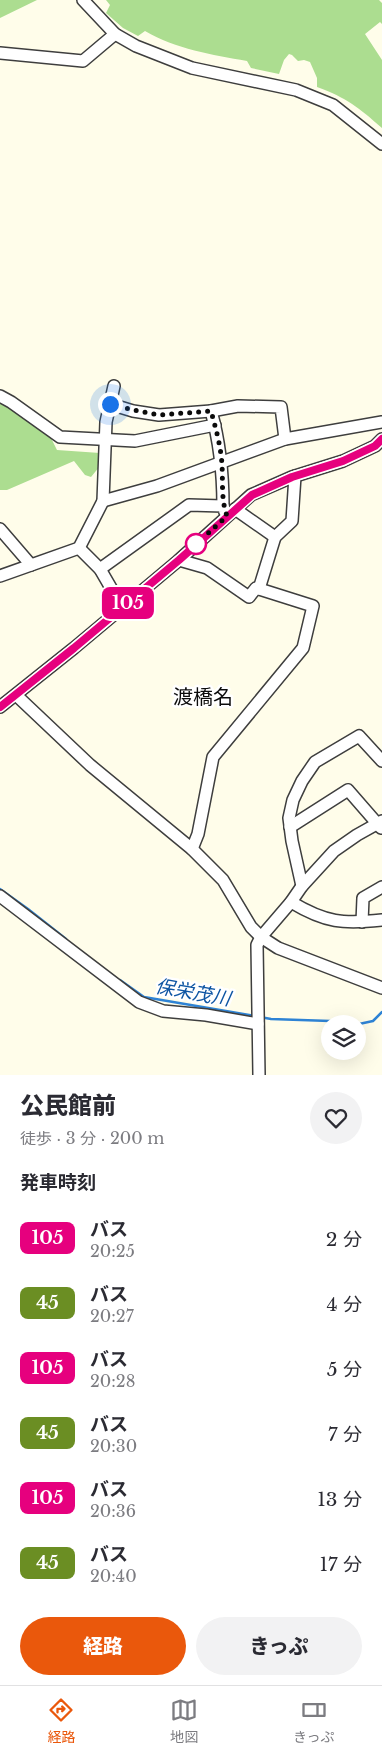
<!DOCTYPE html>
<html lang="ja">
<head>
<meta charset="utf-8">
<style>
  :root { --surface:#fff; --page:#f2f2f3; --text:#2b2b33; --muted:#7c7c81; --line:#e1e1e2; --accent:#ea580c }
  body { margin:0; font-family:"Libre Baskerville","Noto Sans JP",serif; background:var(--page); color:var(--text); height:100vh; display:flex; flex-direction:column; font-size:19px; white-space:nowrap }
  * { box-sizing:border-box; margin:0 }
  p { font-size:16px; color:var(--muted) }
  .icon { flex:none; width:28px; height:28px; fill:none; stroke:currentColor; stroke-width:2; stroke-linecap:round; stroke-linejoin:round }
  .map { position:relative; height:1075px; overflow:hidden }
  .side { display:flex; flex-direction:column; background:var(--surface); flex:1 }
  .side>* { flex:none }
  .badge { padding:0 10px; border-radius:8px; font-size:18px; line-height:32px }
  .buttons { position:absolute; left:321px; top:1015px; display:grid; gap:10px }
  .buttons a { display:grid; place-items:center; width:45px; height:45px; border-radius:50%; background:var(--surface); box-shadow:0 5px 20px #0002; font-size:25px }
  .you { position:absolute; width:25px; height:25px; margin:-12px; border:4px solid #fff; border-radius:50%; background:#1a73e8; box-shadow:0 0 0 8px #1a73e833 }
  .map>.badge { position:absolute; translate:-50% -50%; box-shadow:0 0 0 2px #fff }
  h2 { padding:0 20px; font-size:19px; line-height:45px }
  .round { display:grid; place-items:center; flex:none; width:52px; height:52px; border-radius:26px; background:var(--page) }
  .head { display:flex; align-items:center; justify-content:space-between; height:85px; padding:0 20px }
  h1 { font-size:24px; font-weight:800; line-height:38px }
  .action { display:flex; gap:10px; margin-top:auto; padding:10px 20px }
  .action a { flex:1; height:58px; border-radius:30px; background:var(--accent); color:#fff; font-size:20px; font-weight:800; line-height:58px; text-align:center }
  .action a+a { background:var(--page); color:var(--text) }
  ul { padding:0; list-style:none }
  li { display:flex; align-items:center; gap:15px; height:65px; padding:0 20px }
  li div { flex:1 }
  li b { display:block; font-size:19px }
  li em { font-style:normal }
  li .badge { min-width:55px; font-weight:700; text-align:center }
  .tab-bar { display:flex; justify-content:space-around; align-items:center; height:70px; border-top:1px solid var(--line); background:var(--surface); font-size:14px; color:var(--muted) }
  .tab-bar a { display:grid; justify-items:center; gap:2px }
  .tab-bar .active { color:var(--accent) }
  .map>svg:first-child { display:block }
  .forest { fill:#acdd90 }
  .lines { fill:none; stroke-linecap:round; stroke-linejoin:round }
  .stream { stroke:#2e83d5; stroke-width:2.5 }
  .minor-casing { stroke:#3e3e3e; stroke-width:14 }
  .minor { stroke:#fff; stroke-width:11 }
  .line-casing { stroke:#fff; stroke-width:11 }
  .line { stroke:#e6007e; stroke-width:8 }
  .walk { stroke:#0b0b0b; stroke-width:5; stroke-dasharray:0 9 }
  .stop-dot { fill:#fff; stroke:#e6007e; stroke-width:2.5 }
  .labels { text-anchor:middle; stroke-width:5; stroke-linejoin:round; paint-order:stroke }
  .water-label { font-size:19px; font-style:italic; fill:#0e55a3; stroke:#fff }
  .quarter-label { font-size:20px; fill:#0b0b0b; stroke:#fff }
</style>
</head>
<body>
<div class="map">
<svg width="382" height="1075" viewBox="0 0 382 1075">
  <rect width="100%" height="100%" fill="#fffdea"/>
  <!-- forest -->
  <g class="forest">
    <path d="M 0,0 L 37,0 L 0,18 Z"/>
    <path d="M 106,0 L 379,0 L 382,3 L 382,24 L 380,22 L 365,34 L 382,60 L 382,128 C 358,107 347,98 317,87 L 317,78 L 310,62 L 304,60 L 298,61 L 292,55 L 289,54 L 284,60 L 279,74 L 251,68 L 247,61 C 212,55 176,49 145,31 L 138,36 L 123,28 L 106,13 L 110,5 Z"/>
    <path d="M 0,401 L 10,404 L 51,438 L 57,450 L 100,453 L 100,466 L 91,477 L 85,475 L 74,461 L 7,490 L 0,490 Z"/>
  </g>
  <g class="lines">
    <!-- stream -->
    <g class="stream">
      <path d="M 0,889 L 28,909 L 66,939"/>
      <path d="M 120,980 L 144,997 L 255,1016"/>
      <path d="M 260,1017 L 271,1019 L 330,1021 L 359,1024 L 373,1021 L 382,1012"/>
    </g>
    <defs>
      <g id="minor">
        <path d="M 83,0 L 115,34 L 136,46 L 192,68 L 296,90 L 333,105 L 382,144"/>
        <path d="M 0,53 L 83,61 L 115,34"/>
        <path d="M 0,396 L 11,402 L 60,437 L 135,441 L 215,425"/>
        <path d="M 110,404 L 133,411 L 159,415 L 211,411"/>
        <path d="M 103,501 L 157,486 L 285,439 L 382,422"/>
        <path d="M 223,506 C 223,473 220,443 211,411 L 238,406 L 281,407 L 285,439"/>
        <path d="M 235,509 L 275,537"/>
        <path d="M 0,529 L 31,565"/>
        <path d="M 79,548 L 100,569 L 122,607"/>
        <path d="M 179,560 L 207,568 L 249,597 L 256,588 L 313,606 L 303,648 L 213,757 L 198,834 L 192,849"/>
        <path d="M 100,569 L 189,505 L 223,506 L 225,512"/>
        <path d="M 0,576 L 79,548 L 103,501 L 106,422 L 114,386"/>
        <path d="M 259,589 L 275,537 L 292,521 L 295,476"/>
        <path d="M 16,695 L 90,765 L 192,849 L 223,880 L 251,927 L 261,937 L 278,948 L 382,988"/>
        <path d="M 0,707 L 74,648 L 179,560 L 251,495 L 292,477 L 343,461 L 375,446 L 382,439"/>
        <path d="M 290,827 L 348,790 L 381,828"/>
        <path d="M 302,886 L 292,841 L 289,818 L 293,800 L 302,781 L 315,762 L 359,736 L 382,761"/>
        <path d="M 0,896 L 139,1002 L 163,1011 L 206,1015 L 258,1024"/>
        <path d="M 291,902 C 326,923 343,924 382,920"/>
        <path d="M 362,922 L 363,898 L 382,887"/>
        <path d="M 259,1075 L 257,945 L 261,937 L 291,902 L 302,886 L 334,851 L 357,835 L 382,821"/>
      </g>
    </defs>
    <!-- minor casing -->
    <use href="#minor" class="minor-casing"/>
    <!-- minor -->
    <use href="#minor" class="minor"/>
  </g>
  <g class="lines">
    <defs>
      <path id="line" d="M 0,707 L 74,648 L 179,560 L 252,495 L 292,477 L 343,461 L 375,446 L 382,439"/>
    </defs>
    <!-- line casing -->
    <use href="#line" class="line-casing"/>
    <!-- line -->
    <use href="#line" class="line"/>
    <!-- walk -->
    <path class="walk" d="M 110,404 L 133,410 L 159,415 L 211,411 C 216,429 221,447 222,465 C 223,482 221,500 227,516 L 191,549 L 196,544"/>
  </g>
  <!-- markers -->
  <circle class="stop-dot" cx="196" cy="544" r="10"/>
  <g class="labels">
    <!-- water labels -->
    <g class="water-label">
      <text transform="translate(193 992) rotate(10)" y="7">保栄茂川</text>
    </g>
    <!-- quarter labels -->
    <g class="quarter-label">
      <text x="203" y="704">渡橋名</text>
    </g>
  </g>
</svg>
<div class="buttons">
<a><svg class="icon" aria-label="layers" viewBox="0 0 24 24"><path d="M12 4l9 5-9 5-9-5zM3 14l9 5 9-5"/></svg></a>
</div>
<div class="you" style="left:110px;top:404px"></div>
<b class="badge" style="left:128px;top:603px;background:#e6007e;color:#fff">105</b>
</div>
<section class="side">
<div class="head"><div><h1>公民館前</h1><p>徒歩 · 3 分 · 200 m</p></div><a class="round"><svg class="icon" aria-label="heart" viewBox="0 0 24 24"><path d="M12 20l-8-8c-3-5 5-10 8-4 3-6 11-1 8 4z"/></svg></a></div>
<h2>発車時刻</h2>
<ul>
<li><span class="badge" style="background:#e6007e;color:#fff">105</span><div><b>バス</b><p>20:25</p></div><em>2 分</em></li>
<li><span class="badge" style="background:#6b8e23;color:#fff">45</span><div><b>バス</b><p>20:27</p></div><em>4 分</em></li>
<li><span class="badge" style="background:#e6007e;color:#fff">105</span><div><b>バス</b><p>20:28</p></div><em>5 分</em></li>
<li><span class="badge" style="background:#6b8e23;color:#fff">45</span><div><b>バス</b><p>20:30</p></div><em>7 分</em></li>
<li><span class="badge" style="background:#e6007e;color:#fff">105</span><div><b>バス</b><p>20:36</p></div><em>13 分</em></li>
<li><span class="badge" style="background:#6b8e23;color:#fff">45</span><div><b>バス</b><p>20:40</p></div><em>17 分</em></li>
</ul>
<div class="action"><a>経路</a><a>きっぷ</a></div>
</section>
<nav class="tab-bar">
<a class="active"><svg class="icon" aria-label="directions" viewBox="0 0 24 24"><path d="M12 3l9 9-9 9-9-9zM9 14v-3h6M13 9l2 2-2 2"/></svg>経路</a>
<a><svg class="icon" aria-label="map" viewBox="0 0 24 24"><path d="M3 6l6-2 6 2 6-2v14l-6 2-6-2-6 2zM9 4v14M15 6v14"/></svg>地図</a>
<a><svg class="icon" aria-label="tickets" viewBox="0 0 24 24"><path d="M3 7h18v10H3zM15 7v10"/></svg>きっぷ</a>
</nav>
</body>
</html>
